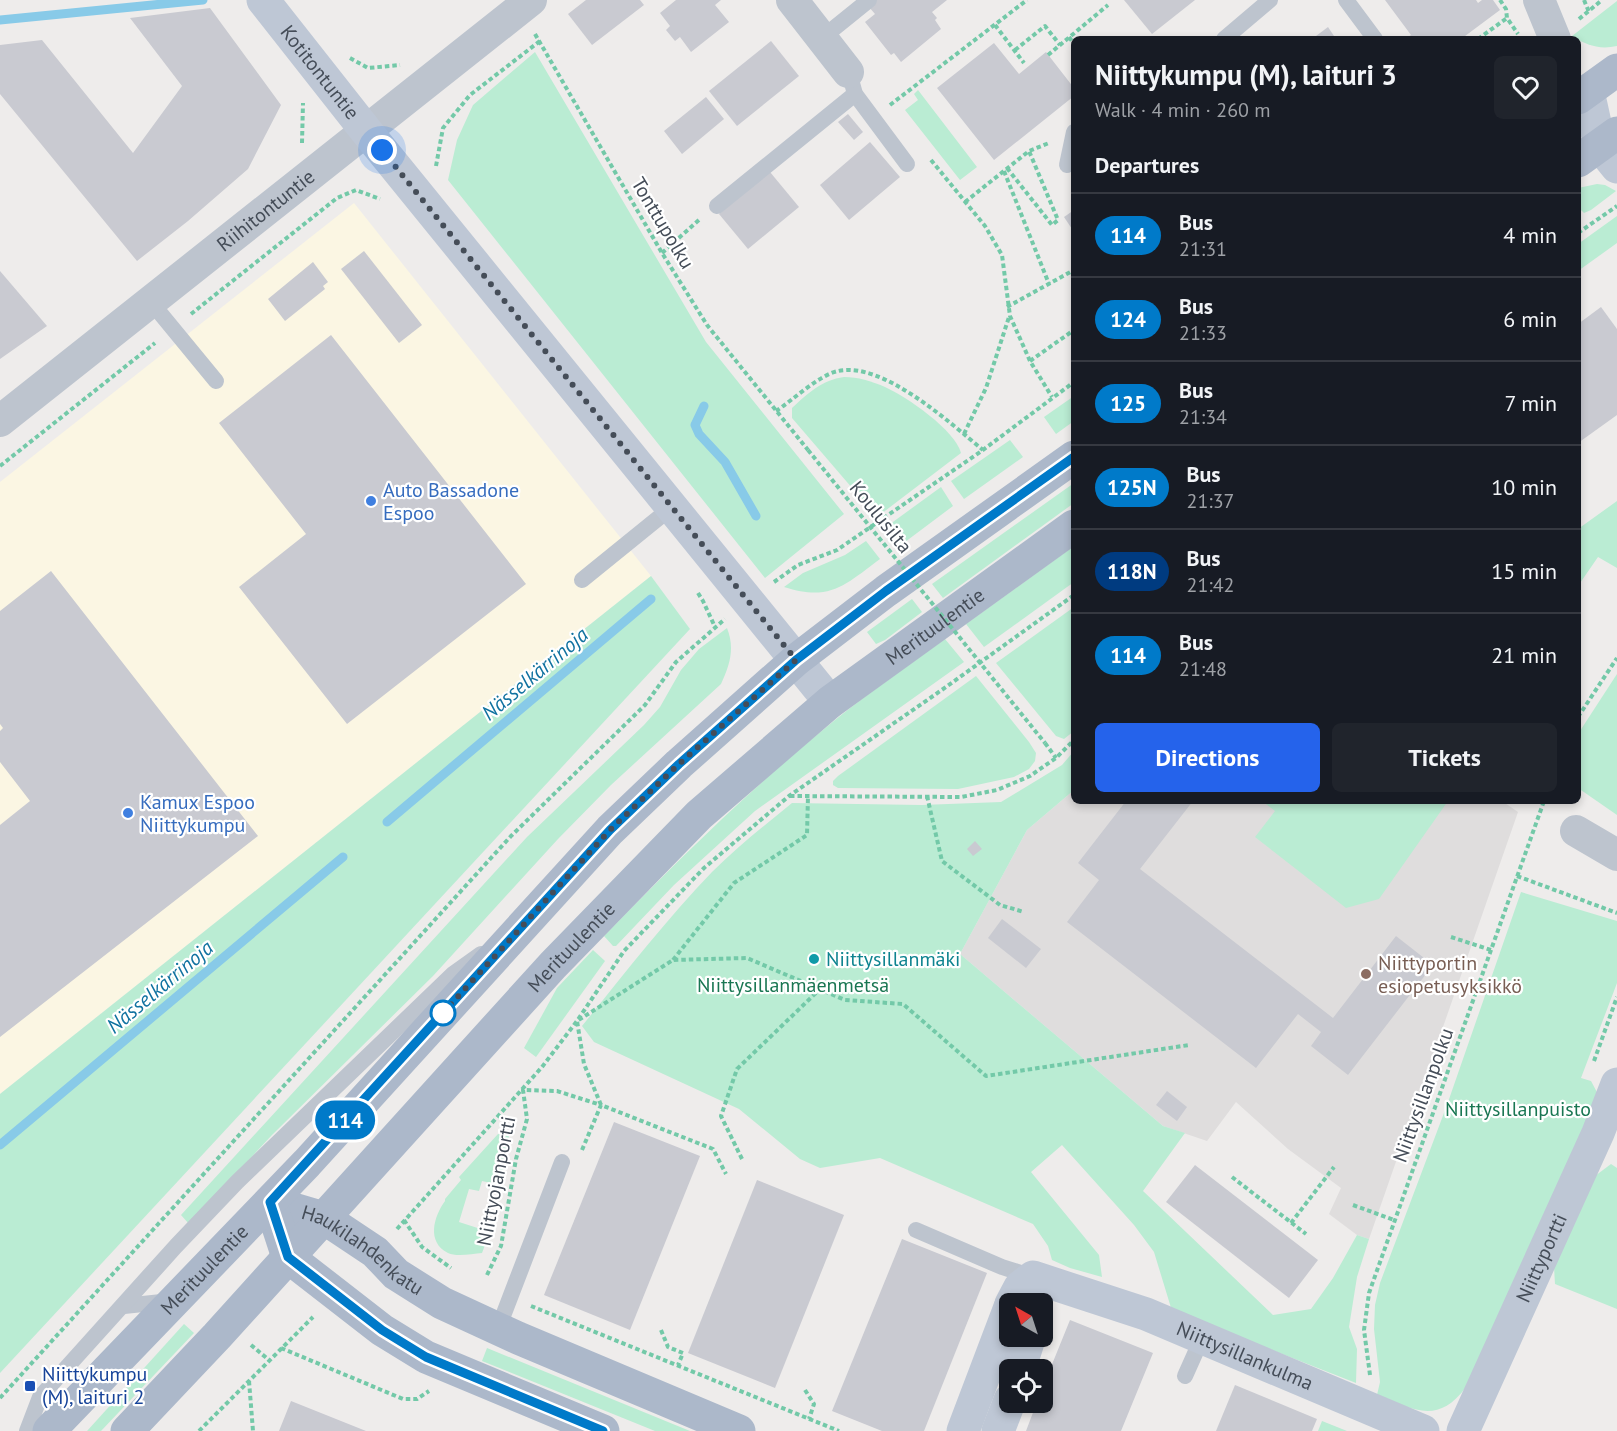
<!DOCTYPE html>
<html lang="en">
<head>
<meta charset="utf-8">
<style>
  :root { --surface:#171b24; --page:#20242c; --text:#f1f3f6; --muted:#9ea1a6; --line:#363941; --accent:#2563eb }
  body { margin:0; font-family:"PT Sans",sans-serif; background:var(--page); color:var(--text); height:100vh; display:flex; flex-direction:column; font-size:22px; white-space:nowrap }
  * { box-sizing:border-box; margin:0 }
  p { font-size:20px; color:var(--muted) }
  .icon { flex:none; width:33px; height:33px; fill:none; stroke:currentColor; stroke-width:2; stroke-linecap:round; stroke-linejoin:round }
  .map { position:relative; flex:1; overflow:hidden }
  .details { position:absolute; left:1071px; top:36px; width:510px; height:768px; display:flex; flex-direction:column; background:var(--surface); border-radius:9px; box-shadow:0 3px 9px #0003 }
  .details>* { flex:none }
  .badge { padding:0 12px; border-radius:20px; font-size:21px; line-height:39px }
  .needle { width:39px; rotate:321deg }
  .buttons { position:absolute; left:999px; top:1293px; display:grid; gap:12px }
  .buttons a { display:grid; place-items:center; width:54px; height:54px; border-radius:9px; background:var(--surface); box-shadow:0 3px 9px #0003; font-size:30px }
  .you { position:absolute; width:30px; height:30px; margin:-15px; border:4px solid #fff; border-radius:50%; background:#1a73e8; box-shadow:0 0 0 9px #1a73e833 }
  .map>.badge { position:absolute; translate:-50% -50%; box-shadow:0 0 0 3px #fff }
  h2 { padding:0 24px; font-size:22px; line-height:54px }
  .round { display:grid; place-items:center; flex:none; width:63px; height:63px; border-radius:9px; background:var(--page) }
  .summary { display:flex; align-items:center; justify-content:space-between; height:102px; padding:0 24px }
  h1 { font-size:28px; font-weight:600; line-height:45px }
  .cta { display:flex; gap:12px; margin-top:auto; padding:12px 24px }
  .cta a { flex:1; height:69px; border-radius:9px; background:var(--accent); color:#fff; font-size:24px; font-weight:600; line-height:69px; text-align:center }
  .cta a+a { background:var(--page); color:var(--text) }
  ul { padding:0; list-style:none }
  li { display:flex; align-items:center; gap:18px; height:84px; padding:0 24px; border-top:2px solid var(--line) }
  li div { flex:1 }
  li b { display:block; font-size:22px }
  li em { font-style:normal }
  li .badge { min-width:66px; font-weight:700; text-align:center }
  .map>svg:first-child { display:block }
  .commercial { fill:#fbf6e3 }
  .education { fill:#dfdddd }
  .green { fill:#baecd3 }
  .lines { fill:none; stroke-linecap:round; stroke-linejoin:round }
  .stream { stroke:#88cae8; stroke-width:9 }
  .building { fill:#c9cad1 }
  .path { stroke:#73c9a8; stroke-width:4; stroke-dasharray:4.5 3; stroke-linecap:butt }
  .lane { stroke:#bdc4ce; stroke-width:16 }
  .street { stroke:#bdc4ce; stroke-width:32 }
  .secondary { stroke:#bec7d5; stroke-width:33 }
  .primary { stroke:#acb8ca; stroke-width:33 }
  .path-bridge { stroke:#73c9a8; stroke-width:4; stroke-dasharray:4.5 3; stroke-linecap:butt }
  .line-casing { stroke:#fff; stroke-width:14 }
  .line { stroke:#007ac9; stroke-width:9 }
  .walk { stroke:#454d58; stroke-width:6; stroke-dasharray:0 10.8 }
  .shop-dot { fill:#3f7fe0; stroke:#fff; stroke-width:2 }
  .culture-dot { fill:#0f9aa8; stroke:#fff; stroke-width:2 }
  .education-dot { fill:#8d6e63; stroke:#fff; stroke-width:2 }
  .stop-dot { fill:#fff; stroke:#007ac9; stroke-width:3 }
  .transit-dot { fill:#1a4fb4; stroke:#fff; stroke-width:2 }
  .labels { text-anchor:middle; stroke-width:4.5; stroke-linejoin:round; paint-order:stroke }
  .street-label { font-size:20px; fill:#454d58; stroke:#fff }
  .shop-label { font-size:20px; fill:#366cbe; stroke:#fff; text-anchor:start }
  .culture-label { font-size:20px; fill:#0d838f; stroke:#fff; text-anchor:start }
  .education-label { font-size:20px; fill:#785e54; stroke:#fff; text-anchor:start }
  .park-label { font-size:20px; fill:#197652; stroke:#fff }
  .transit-label { font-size:20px; fill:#164399; stroke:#fff; text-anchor:start }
  .water-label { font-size:21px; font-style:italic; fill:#1072a0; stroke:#fff }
</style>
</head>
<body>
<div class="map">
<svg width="1617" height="1431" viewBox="0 0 1617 1431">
  <rect width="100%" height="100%" fill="#eeeceb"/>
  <!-- commercial -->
  <path class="commercial" d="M 354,203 L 651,576 L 0,1094 L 0,482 Z"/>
  <!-- education -->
  <path class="education" d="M 1074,790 L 1074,801 L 1502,801 L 1518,812 L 1369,1239 L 1357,1235 L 1329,1214 L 1341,1188 L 1288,1149 L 1236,1102 L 1207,1141 L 1163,1126 L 960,954 L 1027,830 Z"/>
  <!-- green -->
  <g class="green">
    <path d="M 1617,1 L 1617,46 C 1599,50 1586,45 1572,36 Z"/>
    <path d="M 535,52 L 706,342 L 844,514 L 765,578 L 448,180 L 457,140 L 473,105 Z"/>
    <path d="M 918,90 L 977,167 L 960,180 L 905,110 L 918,100 L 914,94 Z"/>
    <path d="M 1597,184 L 1605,185 L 1616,191 L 1591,210 L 1584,213 L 1578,207 L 1578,188 Z"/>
    <path d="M 1617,216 L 1617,243 L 1578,271 L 1578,244 Z"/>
    <path d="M 844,377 C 858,377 871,381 885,387 C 907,397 955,430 961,453 L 877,517 L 792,418 L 792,408 C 808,393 822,380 844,377 Z"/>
    <path d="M 1074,396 L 1074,421 L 1056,434 L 1044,417 Z"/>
    <path d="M 1010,440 L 1023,457 L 964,499 L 951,481 Z"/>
    <path d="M 1074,483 L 1074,503 L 943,598 L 932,584 Z"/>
    <path d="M 941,487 L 953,506 L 901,545 L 886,527 Z"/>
    <path d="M 1617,501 L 1617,568 L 1598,557 L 1578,586 L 1578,529 Z"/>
    <path d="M 866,541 L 880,559 C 845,585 830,602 784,587 L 803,573 L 845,555 Z"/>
    <path d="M 1074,546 L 1074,582 L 984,647 L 966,624 Z"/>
    <path d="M 651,576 L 690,629 L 0,1373 L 0,1094 Z"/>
    <path d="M 912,599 L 922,612 L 885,640 L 876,644 L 867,632 Z"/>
    <path d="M 1074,607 L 1074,731 L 1064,739 L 1056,736 L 996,663 Z"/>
    <path d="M 727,628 C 735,648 730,665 721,684 L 611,785 L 558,839 L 433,976 L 272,1135 L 189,1224 L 181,1215 L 527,837 L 644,725 L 660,707 L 681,670 L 699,649 Z"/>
    <path d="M 945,639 L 964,662 L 755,811 L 674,885 L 616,946 L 613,946 L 604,936 C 677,861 753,786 835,720 C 870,692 908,666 945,639 Z"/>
    <path d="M 1617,674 L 1617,815 L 1578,788 L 1578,734 Z"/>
    <path d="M 976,676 L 1029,742 L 1036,753 L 1035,761 L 1029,769 L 1014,777 L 958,789 L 838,788 L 833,785 L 833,781 L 838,776 Z"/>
    <path d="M 1074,751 L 1074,790 L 1027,830 L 960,954 L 1163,1126 L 1185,1133 L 1143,1191 L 1273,1315 L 1311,1309 L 1333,1278 L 1357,1235 L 1369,1239 L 1357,1277 L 1349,1327 L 1357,1349 L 1356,1383 L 1172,1311 L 1154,1252 L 1134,1225 L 1062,1145 L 1031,1172 L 1099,1255 L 1102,1277 L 1070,1268 L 1052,1260 L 1048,1246 L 1033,1224 L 880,1158 L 820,1168 L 800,1159 L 739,1109 L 594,1042 L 582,1026 C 624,974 666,920 712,872 C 737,847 765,825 792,803 L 922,805 L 1001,802 L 1062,765 Z"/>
    <path d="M 1262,801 L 1448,801 L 1379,899 L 1346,908 L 1255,837 L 1275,811 Z"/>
    <path d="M 1521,892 L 1617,921 L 1617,983 L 1581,1078 L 1591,1081 L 1599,1096 L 1466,1387 C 1438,1425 1414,1410 1377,1395 L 1380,1382 L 1374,1329 L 1375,1305 L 1380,1283 L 1447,1105 Z"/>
    <path d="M 593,950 L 605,961 L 536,1057 L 524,1048 L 557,988 Z"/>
    <path d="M 498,1134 L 509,1136 L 500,1185 L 482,1181 L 479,1191 L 469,1189 L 459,1222 L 490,1232 L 482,1253 C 472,1254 456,1257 448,1253 C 426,1242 434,1216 445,1201 L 445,1199 L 461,1180 L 459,1177 Z"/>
    <path d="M 1611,1164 L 1617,1168 L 1617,1309 L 1555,1284 L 1554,1267 L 1595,1176 Z"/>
    <path d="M 184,1324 L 194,1333 L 101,1431 L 87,1431 Z"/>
    <path d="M 487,1348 L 690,1431 L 655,1431 L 482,1361 Z"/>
    <path d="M 1322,1421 L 1347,1431 L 1318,1431 Z"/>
  </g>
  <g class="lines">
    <!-- stream -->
    <g class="stream">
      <path d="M 0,20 L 203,0"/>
      <path d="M 704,406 L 695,425 L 699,434 L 725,462 L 756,516"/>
      <path d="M 387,822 L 651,599"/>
      <path d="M 0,1145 L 343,857"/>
    </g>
  </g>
  <!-- building -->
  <g class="building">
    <path d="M 586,0 L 640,0 L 644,5 L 592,45 L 568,14 Z"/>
    <path d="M 676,0 L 721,0 L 715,5 L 729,22 L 691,52 L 680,37 L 675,41 L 666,30 L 670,26 L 660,13 Z"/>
    <path d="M 877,0 L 947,0 L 932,12 L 937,18 L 935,20 L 941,29 L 901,62 L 894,53 L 891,55 L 865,22 L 875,14 L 869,7 Z"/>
    <path d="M 1124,0 L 1195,0 L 1152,34 Z"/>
    <path d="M 1385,0 L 1476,0 L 1478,3 L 1482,0 L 1493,0 L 1500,10 L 1461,39 L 1405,39 L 1411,35 Z"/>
    <path d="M 210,8 L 281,105 L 248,169 L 188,221 L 137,261 L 0,94 L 0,45 L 42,40 L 133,153 L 182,86 L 130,18 Z"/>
    <path d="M 1328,27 L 1336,39 L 1312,39 Z"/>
    <path d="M 771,41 L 799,76 L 737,126 L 709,91 Z"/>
    <path d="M 994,43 L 1019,74 L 1046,52 L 1074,88 L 1074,96 L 994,160 L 937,88 Z"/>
    <path d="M 706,97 L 724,119 L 682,154 L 664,131 Z"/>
    <path d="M 848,114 L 863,132 L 854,140 L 838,122 Z"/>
    <path d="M 870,142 L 900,177 L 849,220 L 820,185 Z"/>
    <path d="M 770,172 L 799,207 L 748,249 L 719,214 Z"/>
    <path d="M 1074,210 L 1074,232 L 1064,217 Z"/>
    <path d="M 364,251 L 422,325 L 399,343 L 341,269 Z"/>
    <path d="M 313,262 L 328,282 L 323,286 L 325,289 L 285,321 L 268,299 Z"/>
    <path d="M 0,271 L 47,326 L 0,359 Z"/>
    <path d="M 1601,307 L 1617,329 L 1617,415 L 1578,443 L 1578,324 Z"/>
    <path d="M 331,335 L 526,584 L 347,724 L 239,587 L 306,534 L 219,423 Z"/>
    <path d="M 51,571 L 258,836 L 0,1037 L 0,825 L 30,801 L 0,762 L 0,731 L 3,728 L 0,724 L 0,611 Z"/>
    <path d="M 1126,801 L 1193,801 L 1140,869 L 1333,1018 L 1396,936 L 1433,965 L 1348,1075 L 1311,1046 L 1321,1032 L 1298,1014 L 1256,1068 L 1067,922 L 1099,880 L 1078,863 Z"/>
    <path d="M 975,841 L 982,849 L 973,856 L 967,849 Z"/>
    <path d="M 1002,919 L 1041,949 L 1026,968 L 988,938 Z"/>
    <path d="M 1167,1091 L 1187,1107 L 1177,1121 L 1156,1105 Z"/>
    <path d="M 614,1122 L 700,1156 L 630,1330 L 544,1295 Z"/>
    <path d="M 1195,1165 L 1318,1260 L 1289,1298 L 1166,1202 Z"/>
    <path d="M 757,1180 L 844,1215 L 775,1388 L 688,1353 Z"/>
    <path d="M 902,1239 L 987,1273 L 924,1431 L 882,1431 L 832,1411 Z"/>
    <path d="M 1070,1320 L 1153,1353 L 1121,1431 L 1026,1431 L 1037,1402 L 1042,1402 L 1042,1389 Z"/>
    <path d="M 1235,1385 L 1317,1419 L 1312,1431 L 1216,1431 Z"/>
    <path d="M 291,1401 L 366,1431 L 279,1431 Z"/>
  </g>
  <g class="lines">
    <!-- path -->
    <g class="path">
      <path d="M 1500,0 L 1506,9 L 1507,18 L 1518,34"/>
      <path d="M 1584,0 L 1589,12"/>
      <path d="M 1579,19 L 1602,0"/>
      <path d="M 995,25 L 1024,63"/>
      <path d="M 535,34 L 662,253 L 707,325 L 808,450"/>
      <path d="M 1069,37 L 1074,44"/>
      <path d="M 1478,39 L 1507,18"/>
      <path d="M 1015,50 L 1045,26 L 1060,45"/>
      <path d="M 1048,55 L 1108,5"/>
      <path d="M 350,58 L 368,68 L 400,65"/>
      <path d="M 890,105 L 1027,0"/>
      <path d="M 302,143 L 303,103"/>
      <path d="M 931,160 L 985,226 L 1002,255 L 1010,316 L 1030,361 L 1052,397"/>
      <path d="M 436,166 L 443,128 L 470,95 L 540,41"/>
      <path d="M 1007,168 L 1052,225 L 1058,220 L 1029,151"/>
      <path d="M 1004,171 L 1049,284"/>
      <path d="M 965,202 L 1029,151 L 1049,143"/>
      <path d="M 1578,233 L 1617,206"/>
      <path d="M 662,253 L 700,219"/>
      <path d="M 1007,307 L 1074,270"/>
      <path d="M 191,314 L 337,198 L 356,190 L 380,199"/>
      <path d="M 1030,361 L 1074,330"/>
      <path d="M 776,411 C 793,400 819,375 838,371 C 883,361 950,423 983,450"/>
      <path d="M 964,434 L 986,388 L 1009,317"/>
      <path d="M 0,466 L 155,343"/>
      <path d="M 774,582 L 798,565 L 837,550 L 983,450 L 1074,382"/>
      <path d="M 698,593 L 703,601 L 715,627"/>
      <path d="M 1578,717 L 1617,658"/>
      <path d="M 1045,743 L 1056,758"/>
      <path d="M 790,796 L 961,797 L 997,790 L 1030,776 L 1056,758 L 1074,740"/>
      <path d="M 927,796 L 942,861 L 1000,905 L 1024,912"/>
      <path d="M 1517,876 L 1617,913"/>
      <path d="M 1451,937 L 1491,950"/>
      <path d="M 673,960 L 734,883 L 807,835 L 808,796"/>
      <path d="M 1594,1061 L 1617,997"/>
      <path d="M 601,1105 L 584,1064 L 577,1021 L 673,960 L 747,958 L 845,1000 L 903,1004 L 986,1076 L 1189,1045"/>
      <path d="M 582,1150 L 601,1105 L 713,1149 L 726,1174"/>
      <path d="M 742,1159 L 721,1116 L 737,1069 L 820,989"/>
      <path d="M 1232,1177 L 1306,1234"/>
      <path d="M 1353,1205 L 1394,1220"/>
      <path d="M 404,1220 L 422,1247 L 451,1268"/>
      <path d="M 1291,1223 L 1334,1167"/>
      <path d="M 397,1229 L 542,1067 L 577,1021 L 624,951 L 704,868 L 789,796 L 946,687 L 1074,595"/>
      <path d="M 487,1275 L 501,1246 L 516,1159 L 527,1119 L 523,1090 L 557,1091 L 601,1105"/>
      <path d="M 531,1306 L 839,1431"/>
      <path d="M 661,1330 L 668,1347 L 683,1353 L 678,1365"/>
      <path d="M 251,1345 L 269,1360"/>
      <path d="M 281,1348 L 403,1399 L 417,1399 L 429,1391"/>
      <path d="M 1370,1375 L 1364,1330 L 1369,1293 L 1544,801"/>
      <path d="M 249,1381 L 253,1431"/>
      <path d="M 805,1390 L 814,1404 L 809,1419"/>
      <path d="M 0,1398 L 511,836 L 645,705 L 676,662 L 725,619"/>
      <path d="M 199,1431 L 313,1317"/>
    </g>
    <!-- lane -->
    <g class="lane">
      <path d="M 1346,0 L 1375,39"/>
      <path d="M 822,38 L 869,0"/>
      <path d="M 1224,39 L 1270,0"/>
      <path d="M 852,83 L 855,94 L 907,164"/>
      <path d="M 1067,165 L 1074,132"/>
      <path d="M 717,206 L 855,94"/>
      <path d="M 151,302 L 216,381"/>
      <path d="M 582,580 L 672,507"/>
      <path d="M 916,1230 L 1002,1267 L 1033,1277"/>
      <path d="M 124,1306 L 171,1301"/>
      <path d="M 498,1329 L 562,1162"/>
      <path d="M 1185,1376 L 1202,1338"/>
      <path d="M 27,1431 L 40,1397 L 176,1246 L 237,1182 L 453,974 L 481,954"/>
    </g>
    <!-- street -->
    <g class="street">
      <path d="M 792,0 L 848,72"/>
      <path d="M 1539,0 L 1555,39"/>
      <path id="s1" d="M 0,421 L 531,0"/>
      <path d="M 1576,831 L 1617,855"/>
    </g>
    <!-- secondary -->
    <g class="secondary">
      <path id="s2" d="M 263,0 L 367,132 L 830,702"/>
      <path d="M 1588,91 L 1600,146 L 1617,167"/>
      <path id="s3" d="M 1011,1304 L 1020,1287 L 1033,1277 L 1146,1314 L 1423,1431"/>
      <path d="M 1019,1370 L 1030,1336"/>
      <path d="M 963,1431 L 1010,1307"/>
      <path d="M 998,1431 L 1010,1400"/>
      <path id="s4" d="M 1463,1431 L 1598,1133 L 1617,1084"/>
    </g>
    <!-- primary -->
    <g class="primary">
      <path d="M 1578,98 L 1617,70"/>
      <path d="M 1578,161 L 1617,133"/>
      <path id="s5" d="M 270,1202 L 324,1218 L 375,1252 L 396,1274 L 442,1303 L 518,1338 L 739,1431"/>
      <path d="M 270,1202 L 288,1257 L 382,1330 L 426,1357 L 603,1431"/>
      <path id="s6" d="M 49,1431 L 307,1163 L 610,830 L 679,764 L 796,660 L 886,591 L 1074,457"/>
      <path id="s7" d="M 127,1431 L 217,1336 L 553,965 L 699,815 L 830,702 L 1074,526"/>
    </g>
    <!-- path-bridge -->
    <path class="path-bridge" d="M 808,450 L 1045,743"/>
  </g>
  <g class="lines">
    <defs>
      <path id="line" d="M 603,1431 L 426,1357 L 382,1330 L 288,1257 L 270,1202 L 610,830 L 679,764 L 796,660 L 886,591 L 1074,457"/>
    </defs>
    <!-- line casing -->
    <use href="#line" class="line-casing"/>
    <!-- line -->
    <use href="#line" class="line"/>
    <!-- walk -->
    <path class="walk" d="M 382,150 L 796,660 L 679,764 L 610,830 L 443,1013"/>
  </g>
  <!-- markers -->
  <g class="shop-dot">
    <circle cx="371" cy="501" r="6"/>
    <circle cx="128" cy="813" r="6"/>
  </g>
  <circle class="culture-dot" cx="814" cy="959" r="6"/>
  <circle class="education-dot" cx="1366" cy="974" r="6"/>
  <circle class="stop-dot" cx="443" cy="1013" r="12"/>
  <rect class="transit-dot" x="24" y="1380" width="12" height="12" rx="3"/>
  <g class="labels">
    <!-- street labels -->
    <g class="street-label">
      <text dy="7" stroke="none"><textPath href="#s2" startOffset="92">Kotitontuntie</textPath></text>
      <text dy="7" stroke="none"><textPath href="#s1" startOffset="339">Riihitontuntie</textPath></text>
      <text transform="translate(663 223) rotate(59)" y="7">Tonttupolku</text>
      <text transform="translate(881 517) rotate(51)" y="7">Koulusilta</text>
      <text dy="7" stroke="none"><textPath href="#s7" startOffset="1143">Merituulentie</textPath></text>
      <text dy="7" stroke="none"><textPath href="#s7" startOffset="657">Merituulentie</textPath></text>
      <text transform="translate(1423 1095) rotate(-70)" y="7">Niittysillanpolku</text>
      <text transform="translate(496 1181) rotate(-79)" y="7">Niittyojanportti</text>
      <text dy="7" stroke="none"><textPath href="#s5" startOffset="106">Haukilahdenkatu</textPath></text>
      <text dy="7" stroke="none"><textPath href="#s4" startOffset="190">Niittyportti</textPath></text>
      <text dy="7" stroke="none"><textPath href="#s6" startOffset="224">Merituulentie</textPath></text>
      <text dy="7" stroke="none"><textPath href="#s3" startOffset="262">Niittysillankulma</textPath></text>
    </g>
    <!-- shop labels -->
    <g class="shop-label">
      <text x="383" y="497">Auto Bassadone<tspan x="383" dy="23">Espoo</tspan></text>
      <text x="140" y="809">Kamux Espoo<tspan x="140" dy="23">Niittykumpu</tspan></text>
    </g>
    <!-- culture labels -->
    <g class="culture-label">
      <text x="826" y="966">Niittysillanmäki</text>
    </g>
    <!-- education labels -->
    <g class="education-label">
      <text x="1378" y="970">Niittyportin<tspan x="1378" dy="23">esiopetusyksikkö</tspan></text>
    </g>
    <!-- park labels -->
    <g class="park-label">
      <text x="793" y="992">Niittysillanmäenmetsä</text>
      <text x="1518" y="1116">Niittysillanpuisto</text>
    </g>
    <!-- transit labels -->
    <g class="transit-label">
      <text x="42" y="1381">Niittykumpu<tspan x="42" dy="23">(M), laituri 2</tspan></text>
    </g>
    <!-- water labels -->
    <g class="water-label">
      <text transform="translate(535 674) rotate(-40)" y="7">Nässelkärrinoja</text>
      <text transform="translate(160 987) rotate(-40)" y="7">Nässelkärrinoja</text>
    </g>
  </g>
</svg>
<div class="buttons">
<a><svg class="needle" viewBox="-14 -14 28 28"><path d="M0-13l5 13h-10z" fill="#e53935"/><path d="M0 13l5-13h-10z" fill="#9ea1a6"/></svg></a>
<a><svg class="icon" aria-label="locate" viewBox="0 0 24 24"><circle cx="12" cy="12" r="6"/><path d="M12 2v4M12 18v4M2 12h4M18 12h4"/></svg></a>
</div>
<div class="you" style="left:382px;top:150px"></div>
<b class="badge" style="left:345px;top:1120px;background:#007ac9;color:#fff">114</b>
<section class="details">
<div class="summary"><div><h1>Niittykumpu (M), laituri 3</h1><p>Walk · 4 min · 260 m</p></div><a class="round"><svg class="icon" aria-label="heart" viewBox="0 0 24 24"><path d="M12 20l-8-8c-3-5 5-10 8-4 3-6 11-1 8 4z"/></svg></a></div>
<h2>Departures</h2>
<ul>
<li><span class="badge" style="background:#007ac9;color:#fff">114</span><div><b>Bus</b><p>21:31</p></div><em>4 min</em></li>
<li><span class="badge" style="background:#007ac9;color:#fff">124</span><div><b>Bus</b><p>21:33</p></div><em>6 min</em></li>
<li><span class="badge" style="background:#007ac9;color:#fff">125</span><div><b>Bus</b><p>21:34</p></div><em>7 min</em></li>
<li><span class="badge" style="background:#007ac9;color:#fff">125N</span><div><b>Bus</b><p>21:37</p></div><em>10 min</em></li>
<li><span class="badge" style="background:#003b80;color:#fff">118N</span><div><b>Bus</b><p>21:42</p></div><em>15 min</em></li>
<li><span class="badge" style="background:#007ac9;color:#fff">114</span><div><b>Bus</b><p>21:48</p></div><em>21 min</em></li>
</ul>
<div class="cta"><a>Directions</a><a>Tickets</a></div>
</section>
</div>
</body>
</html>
